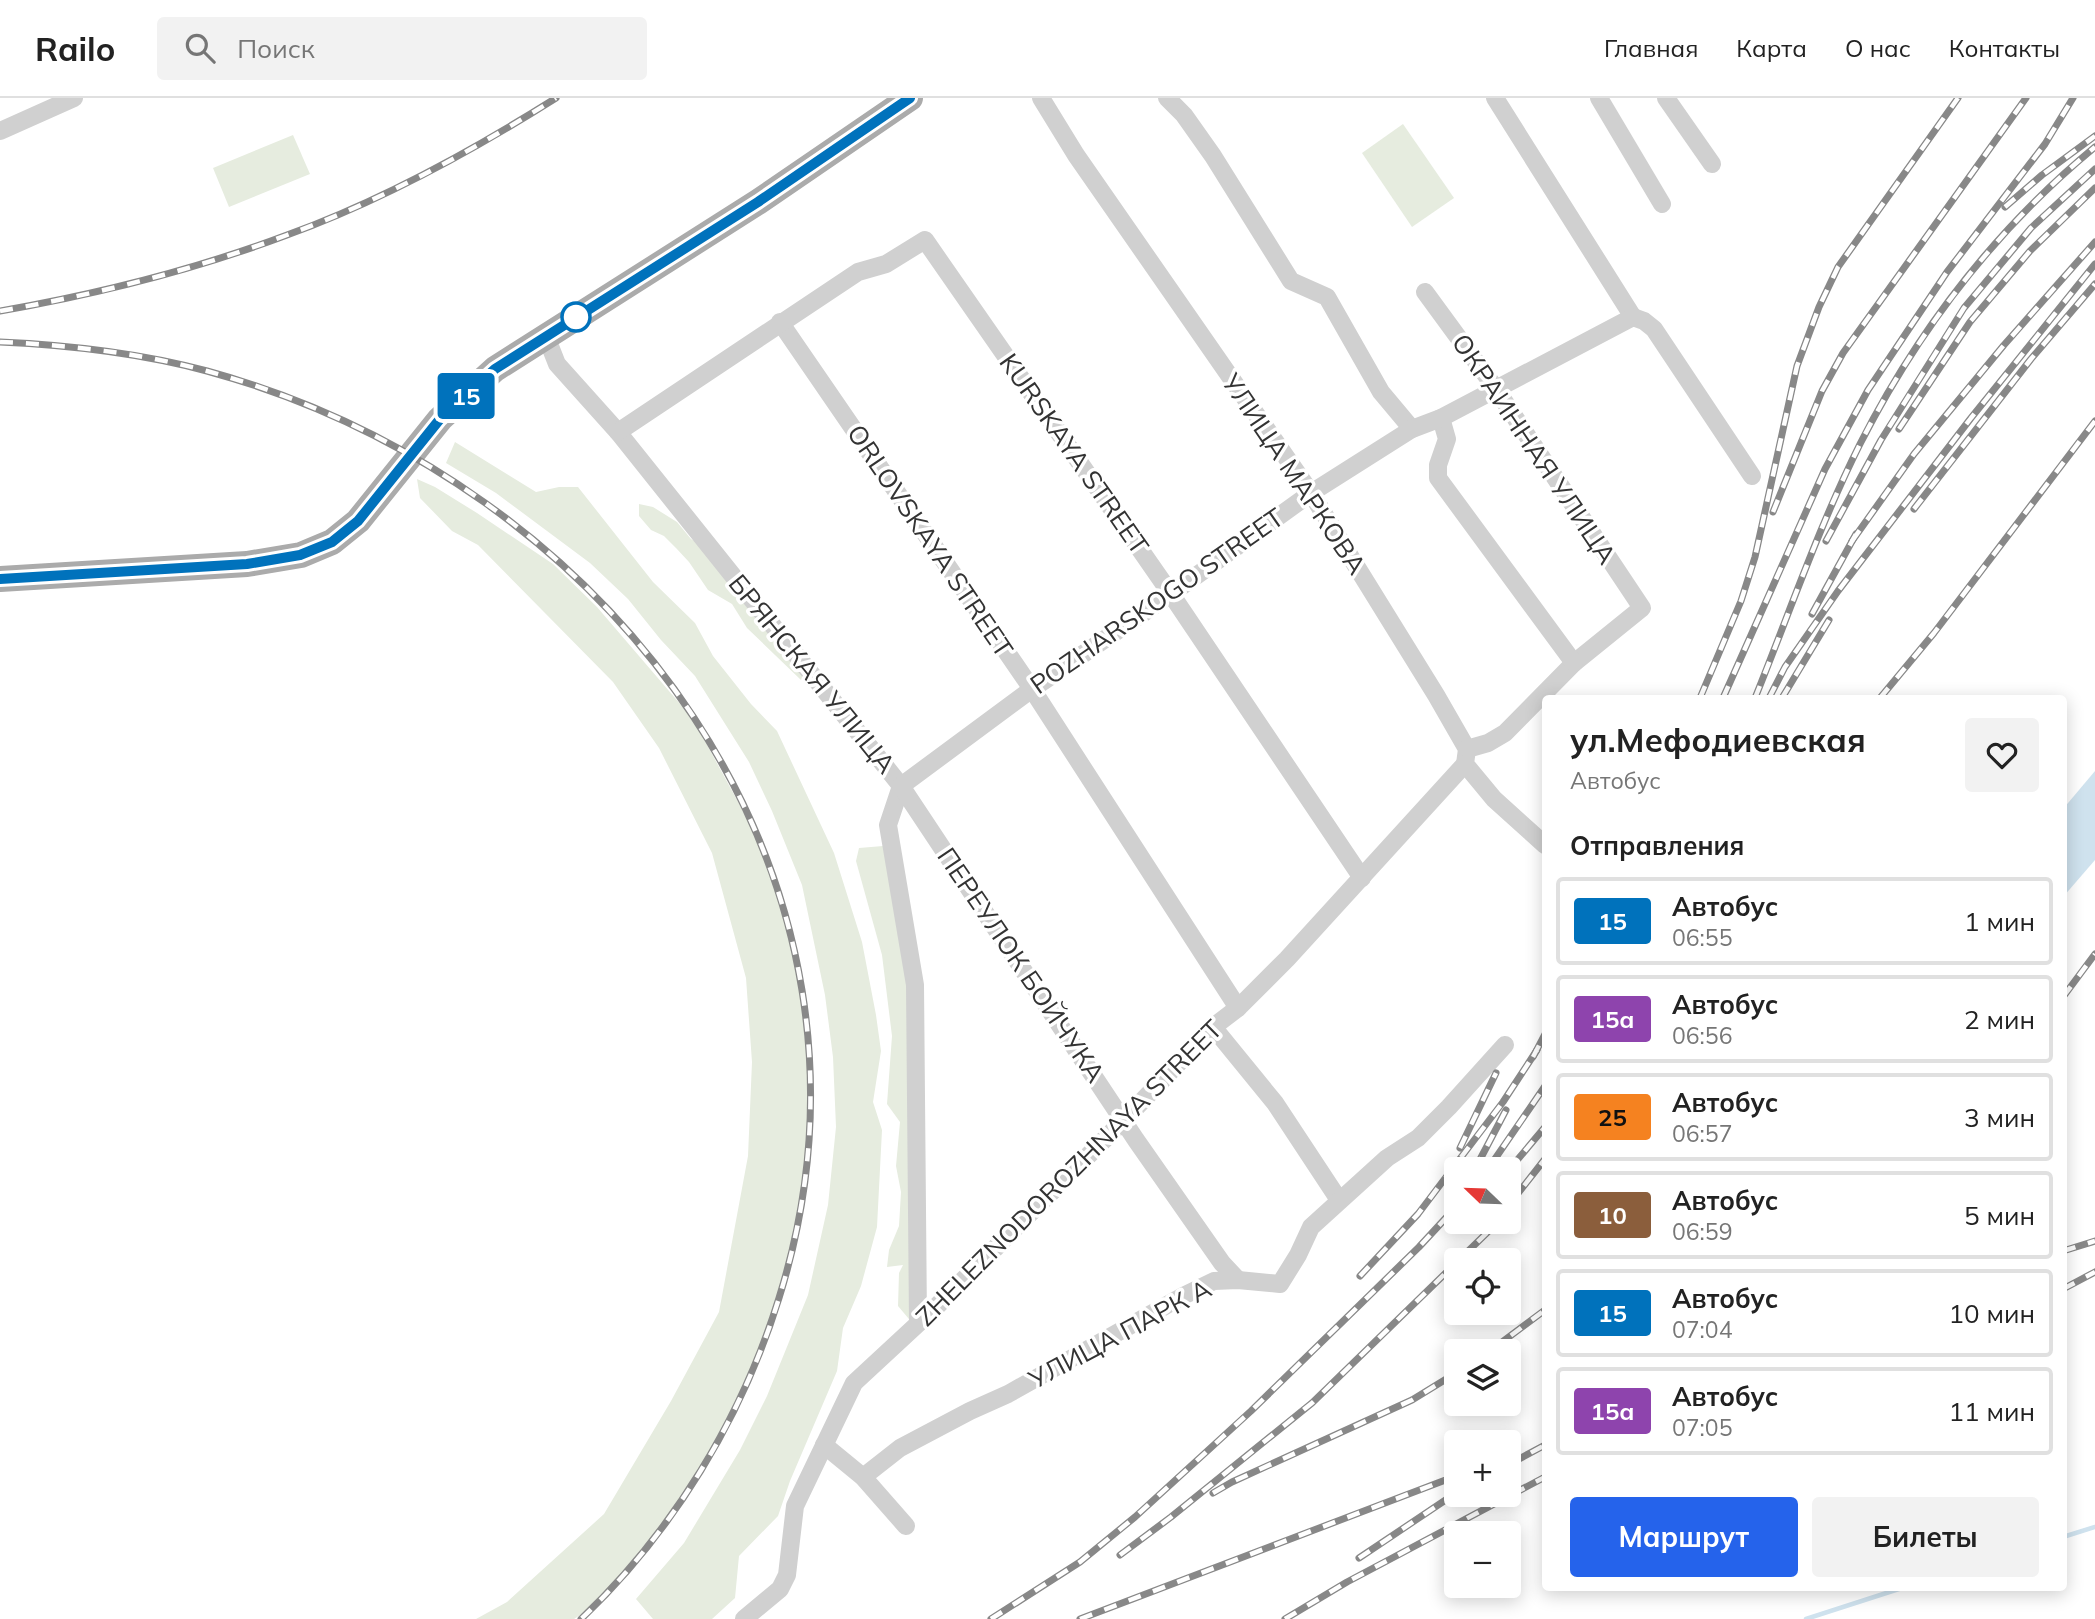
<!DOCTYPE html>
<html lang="ru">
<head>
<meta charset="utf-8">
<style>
  :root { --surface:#fff; --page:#f2f2f2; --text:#222; --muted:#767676; --line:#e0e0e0; --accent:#2563eb }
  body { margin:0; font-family:Mulish,sans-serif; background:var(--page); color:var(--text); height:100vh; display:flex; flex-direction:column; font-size:26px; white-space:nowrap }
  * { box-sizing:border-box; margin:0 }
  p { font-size:23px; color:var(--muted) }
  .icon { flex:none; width:38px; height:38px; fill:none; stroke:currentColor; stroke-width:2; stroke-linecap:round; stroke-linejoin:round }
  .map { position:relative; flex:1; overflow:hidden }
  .sheet { position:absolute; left:1542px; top:597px; width:525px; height:896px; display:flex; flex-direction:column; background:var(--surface); border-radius:7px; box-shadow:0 4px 18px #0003 }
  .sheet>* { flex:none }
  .badge { padding:0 14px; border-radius:5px; font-size:24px; line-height:46px }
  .needle { width:46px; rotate:293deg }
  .tools { position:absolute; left:1444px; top:1059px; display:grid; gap:14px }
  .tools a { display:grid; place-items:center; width:77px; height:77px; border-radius:7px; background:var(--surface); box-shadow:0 4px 18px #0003; font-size:35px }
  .map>.badge { position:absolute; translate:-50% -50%; box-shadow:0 0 0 4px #fff }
  h2 { padding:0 28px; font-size:26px; line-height:63px }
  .round { display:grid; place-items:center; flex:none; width:74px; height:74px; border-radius:7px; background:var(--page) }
  .summary { display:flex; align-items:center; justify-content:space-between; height:119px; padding:0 28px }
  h1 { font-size:33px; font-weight:700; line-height:52px }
  .primary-button { display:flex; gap:14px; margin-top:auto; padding:14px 28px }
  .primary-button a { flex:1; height:80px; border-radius:7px; background:var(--accent); color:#fff; font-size:28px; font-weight:700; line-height:80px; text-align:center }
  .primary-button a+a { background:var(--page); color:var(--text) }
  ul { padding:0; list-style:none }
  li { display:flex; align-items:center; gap:21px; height:88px; margin:0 14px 10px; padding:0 14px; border:4px solid var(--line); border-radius:7px }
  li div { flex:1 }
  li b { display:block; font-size:26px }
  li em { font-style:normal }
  li .badge { min-width:77px; font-weight:700; text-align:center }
  header { display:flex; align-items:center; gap:42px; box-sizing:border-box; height:98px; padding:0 35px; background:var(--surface); border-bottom:2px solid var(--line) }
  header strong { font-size:33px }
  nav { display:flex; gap:38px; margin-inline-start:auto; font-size:24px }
  .search { width:490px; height:63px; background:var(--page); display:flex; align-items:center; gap:18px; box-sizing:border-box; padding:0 24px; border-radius:7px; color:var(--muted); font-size:26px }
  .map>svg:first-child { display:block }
  .green { fill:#e6ecdf }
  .water { fill:#cfe2ee }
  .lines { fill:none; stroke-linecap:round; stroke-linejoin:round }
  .stream { stroke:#cfe2ee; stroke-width:4.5 }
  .street { stroke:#d0d0d0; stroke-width:18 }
  .primary { stroke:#ababab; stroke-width:26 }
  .rail-casing { stroke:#888; stroke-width:7 }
  .rail { stroke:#fff; stroke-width:4.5; stroke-dasharray:13; stroke-linecap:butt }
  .line-casing { stroke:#fff; stroke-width:16 }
  .line { stroke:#0072bc; stroke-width:10 }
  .stop-dot { fill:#fff; stroke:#0072bc; stroke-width:3.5 }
  .labels { text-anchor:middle; stroke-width:7; stroke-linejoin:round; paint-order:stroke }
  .street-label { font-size:26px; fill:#333; stroke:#fff }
</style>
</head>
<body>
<header>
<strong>Railo</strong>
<div class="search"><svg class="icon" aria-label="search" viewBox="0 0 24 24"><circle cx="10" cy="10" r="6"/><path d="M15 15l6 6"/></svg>Поиск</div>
<nav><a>Главная</a><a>Карта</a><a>О нас</a><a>Контакты</a></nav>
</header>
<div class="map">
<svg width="2095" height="1521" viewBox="0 0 2095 1521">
  <rect width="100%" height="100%" fill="#fff"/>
  <!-- green -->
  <g class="green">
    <path d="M 1403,26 L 1454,100 L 1412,129 L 1362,55 Z"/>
    <path d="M 293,37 L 310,76 L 229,109 L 213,70 Z"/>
    <path d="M 455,344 L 536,394 L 559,389 L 578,389 L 653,484 L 695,525 L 713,558 L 751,606 L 777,633 L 834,755 L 862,844 L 876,917 L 881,953 L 873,1004 L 882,1032 L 877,1129 L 861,1188 L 843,1230 L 837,1273 L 790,1383 L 778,1418 L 739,1458 L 735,1500 L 712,1521 L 653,1521 L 636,1501 L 684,1445 L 740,1352 L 767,1298 L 808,1197 L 828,1107 L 836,1029 L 833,959 L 825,897 L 802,787 L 772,713 L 749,664 L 695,578 L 661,542 L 628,501 L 590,465 L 496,395 L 446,365 Z"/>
    <path d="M 417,381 L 435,389 L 477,415 L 553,466 L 597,509 L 693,621 L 756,737 L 789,824 L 806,911 L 810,1029 L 804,1097 L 783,1185 L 754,1269 L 718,1349 L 666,1429 L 594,1508 L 574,1521 L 476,1521 L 507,1504 L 604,1416 L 671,1303 L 719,1214 L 748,1058 L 752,964 L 746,880 L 712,755 L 659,650 L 613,584 L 478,447 L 452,433 L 420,400 Z"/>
    <path d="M 639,406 L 653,409 L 677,424 L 691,441 L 712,453 L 809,576 L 801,582 L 747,530 L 732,506 L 708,492 L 689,464 L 676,450 L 664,438 L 651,432 L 639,418 Z"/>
    <path d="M 883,748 L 890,774 L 909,900 L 909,1221 L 898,1208 L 899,1175 L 903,1167 L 887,1169 L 889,1152 L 899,1128 L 901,1094 L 896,1068 L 900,1024 L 887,1006 L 892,938 L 882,857 L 856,763 L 859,750 Z"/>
  </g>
  <!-- water -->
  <path class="water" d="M 2095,673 L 2095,762 L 2063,799 L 2063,711 Z"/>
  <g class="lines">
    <!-- stream -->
    <g class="stream">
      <path d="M 2063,1439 L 2095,1429"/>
      <path d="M 1806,1521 L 1905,1489"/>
    </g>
    <!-- street -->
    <g class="street">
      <path d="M 1041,0 L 1076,57 L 1311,395 L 1436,597 L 1467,651 L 1465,666 L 1494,701 L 1545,747"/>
      <path d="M 1167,0 L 1184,17 L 1213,58 L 1291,183 L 1327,199 L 1381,294 L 1412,331"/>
      <path d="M 1495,0 L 1633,219"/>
      <path d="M 1599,0 L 1662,106"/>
      <path d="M 1666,0 L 1712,66"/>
      <path d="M 0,33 L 74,0"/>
      <path d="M 1425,194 L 1496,291 L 1642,510 L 1574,565 L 1505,635 L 1488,645 L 1467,651"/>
      <path d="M 780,224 L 1032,591 L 1238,910"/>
      <path d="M 546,238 L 557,266 L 618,334 L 901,688 L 888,727 L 915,887 L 918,1224"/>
      <path d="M 1441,320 L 1447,341 L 1438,367 L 1438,380 L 1574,565"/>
      <path d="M 618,334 L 858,174 L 886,166 L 925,142 L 1171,496 L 1362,780"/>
      <path d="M 1213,929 L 1275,1005 L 1339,1102"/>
      <path d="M 1238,1182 L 1222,1165 L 1136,1042 L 901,688 L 1032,591 L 1171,496 L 1311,395 L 1412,331 L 1441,320 L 1633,219 L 1644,223 L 1654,231 L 1752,378"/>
      <path d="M 824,1347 L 863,1379 L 906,1428"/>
      <path d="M 863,1379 L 900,1350 L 970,1313 L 1008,1296 L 1183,1198 L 1214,1183 L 1238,1182 L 1280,1186 L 1298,1157 L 1311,1129 L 1387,1060 L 1418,1040 L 1449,1009 L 1505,947"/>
      <path d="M 744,1521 L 780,1491 L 787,1477 L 795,1408 L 854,1285 L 935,1210 L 1124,1022 L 1213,929 L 1238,910 L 1287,861 L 1465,666"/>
    </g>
    <!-- primary -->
    <path class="primary" d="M 0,481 L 247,466 L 301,457 L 332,444 L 358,423 L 440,321 L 495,271 L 758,104 L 910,0"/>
    <defs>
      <g id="rail">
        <path d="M 2005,109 L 2042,77 L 2095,38"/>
        <path d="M 0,213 C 98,196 194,172 287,137 C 381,103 472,53 556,0"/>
        <path d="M 0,244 C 69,247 140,255 207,273 C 610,383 911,777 779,1200 C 742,1320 673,1434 581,1521"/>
        <path d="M 1899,331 L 1970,224 L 2030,153 L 2095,90"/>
        <path d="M 1914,411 L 2031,261 L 2095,186"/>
        <path d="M 1773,414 L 1822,293 L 1843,255 L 2026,0"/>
        <path d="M 1826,443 L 1881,342 L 1964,210 L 2031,130 L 2095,71"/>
        <path d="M 1852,443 L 1914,356 L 2004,247 L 2095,144"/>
        <path d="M 1812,516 L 1856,436"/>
        <path d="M 1700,600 L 1741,503 L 1755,459 L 1797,268 L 1819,209 L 1838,169 L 1958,0"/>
        <path d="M 1723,600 L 1825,371 L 1868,292 L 1947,174 L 2045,46 L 2073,0"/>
        <path d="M 1755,600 C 1789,516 1819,428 1860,346 C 1918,232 1997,130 2095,49"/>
        <path d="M 1769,600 L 1785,569 L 1838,493 L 1971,320 L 2095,166"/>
        <path d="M 1782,600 L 1829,522"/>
        <path d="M 1880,600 L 1934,535 L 2095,323"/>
        <path d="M 2063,899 L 2095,856"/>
        <path d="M 1533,959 L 1545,936"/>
        <path d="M 1460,1050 L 1496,975"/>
        <path d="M 1475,1071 L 1506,1012"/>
        <path d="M 1488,1071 L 1545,988"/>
        <path d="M 1508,1073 L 1545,1029"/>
        <path d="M 1508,1108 L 1545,1061"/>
        <path d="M 2063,1153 L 2095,1143"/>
        <path d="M 1459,1162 L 1498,1124"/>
        <path d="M 1360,1178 L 1418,1116 L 1503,1004 L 1537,952"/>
        <path d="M 2063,1191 L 2095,1174"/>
        <path d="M 1490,1253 L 1545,1212"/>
        <path d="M 1508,1367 L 1545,1347"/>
        <path d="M 1213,1395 L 1232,1384 L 1412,1302 L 1456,1275"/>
        <path d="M 1120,1457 L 1171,1419 L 1312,1305 L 1456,1165"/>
        <path d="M 1359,1460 L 1456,1395"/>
        <path d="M 991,1521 L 1080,1464 L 1135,1419 L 1251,1313 L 1419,1149 L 1456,1109"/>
        <path d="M 1080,1521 L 1456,1378"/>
        <path d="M 1285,1521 L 1347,1484 L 1545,1379"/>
      </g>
    </defs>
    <!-- rail casing -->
    <use href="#rail" class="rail-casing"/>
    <!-- rail -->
    <use href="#rail" class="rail"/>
  </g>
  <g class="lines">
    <defs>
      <path id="line" d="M 0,481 L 247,466 L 300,457 L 332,444 L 358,423 L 440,321 L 495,271 L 758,104 L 910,0"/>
    </defs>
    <!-- line casing -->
    <use href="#line" class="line-casing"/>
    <!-- line -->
    <use href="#line" class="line"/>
  </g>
  <!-- markers -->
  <circle class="stop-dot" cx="576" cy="219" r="14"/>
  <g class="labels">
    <!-- street labels -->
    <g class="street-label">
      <text transform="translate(1534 351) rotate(56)" y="9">ОКРАИННАЯ УЛИЦА</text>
      <text transform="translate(1074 356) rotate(55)" y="9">KURSKAYA STREET</text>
      <text transform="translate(1294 376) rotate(56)" y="9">УЛИЦА МАРКОВА</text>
      <text transform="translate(930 443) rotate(56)" y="9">ORLOVSKAYA STREET</text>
      <text transform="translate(1157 503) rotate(-35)" y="9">POZHARSKOGO STREET</text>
      <text transform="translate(812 576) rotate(51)" y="9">БРЯНСКАЯ УЛИЦА</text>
      <text transform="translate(1021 867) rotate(56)" y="9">ПЕРЕУЛОК БОЙЧУКА</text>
      <text transform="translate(1069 1075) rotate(-45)" y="9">ZHELEZNODOROZHNAYA STREET</text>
      <text transform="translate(1120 1236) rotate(-28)" y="9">УЛИЦА ПАРК А</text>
    </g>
  </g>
</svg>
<div class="tools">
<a><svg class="needle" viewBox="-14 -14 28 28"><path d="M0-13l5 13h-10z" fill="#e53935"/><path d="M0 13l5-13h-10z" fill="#767676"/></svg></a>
<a><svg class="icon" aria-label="locate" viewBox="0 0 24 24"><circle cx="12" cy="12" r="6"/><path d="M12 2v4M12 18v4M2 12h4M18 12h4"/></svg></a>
<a><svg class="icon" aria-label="layers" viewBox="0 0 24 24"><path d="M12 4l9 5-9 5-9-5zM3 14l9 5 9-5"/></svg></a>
<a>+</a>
<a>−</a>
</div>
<b class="badge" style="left:466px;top:298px;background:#0072bc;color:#fff">15</b>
<section class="sheet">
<div class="summary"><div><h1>ул.Мефодиевская</h1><p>Автобус</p></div><a class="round"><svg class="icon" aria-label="heart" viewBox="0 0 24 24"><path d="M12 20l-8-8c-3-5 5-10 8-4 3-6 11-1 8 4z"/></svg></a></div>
<h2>Отправления</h2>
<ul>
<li><span class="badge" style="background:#0072bc;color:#fff">15</span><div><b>Автобус</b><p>06:55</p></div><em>1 мин</em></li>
<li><span class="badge" style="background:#8e44ad;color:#fff">15а</span><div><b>Автобус</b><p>06:56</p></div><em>2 мин</em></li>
<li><span class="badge" style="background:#f58220;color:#111">25</span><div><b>Автобус</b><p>06:57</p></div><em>3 мин</em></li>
<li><span class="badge" style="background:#8b5e3c;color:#fff">10</span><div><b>Автобус</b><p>06:59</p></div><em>5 мин</em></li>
<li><span class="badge" style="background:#0072bc;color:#fff">15</span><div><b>Автобус</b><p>07:04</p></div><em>10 мин</em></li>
<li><span class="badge" style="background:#8e44ad;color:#fff">15а</span><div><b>Автобус</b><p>07:05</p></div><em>11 мин</em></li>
</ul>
<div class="primary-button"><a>Маршрут</a><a>Билеты</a></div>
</section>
</div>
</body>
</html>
